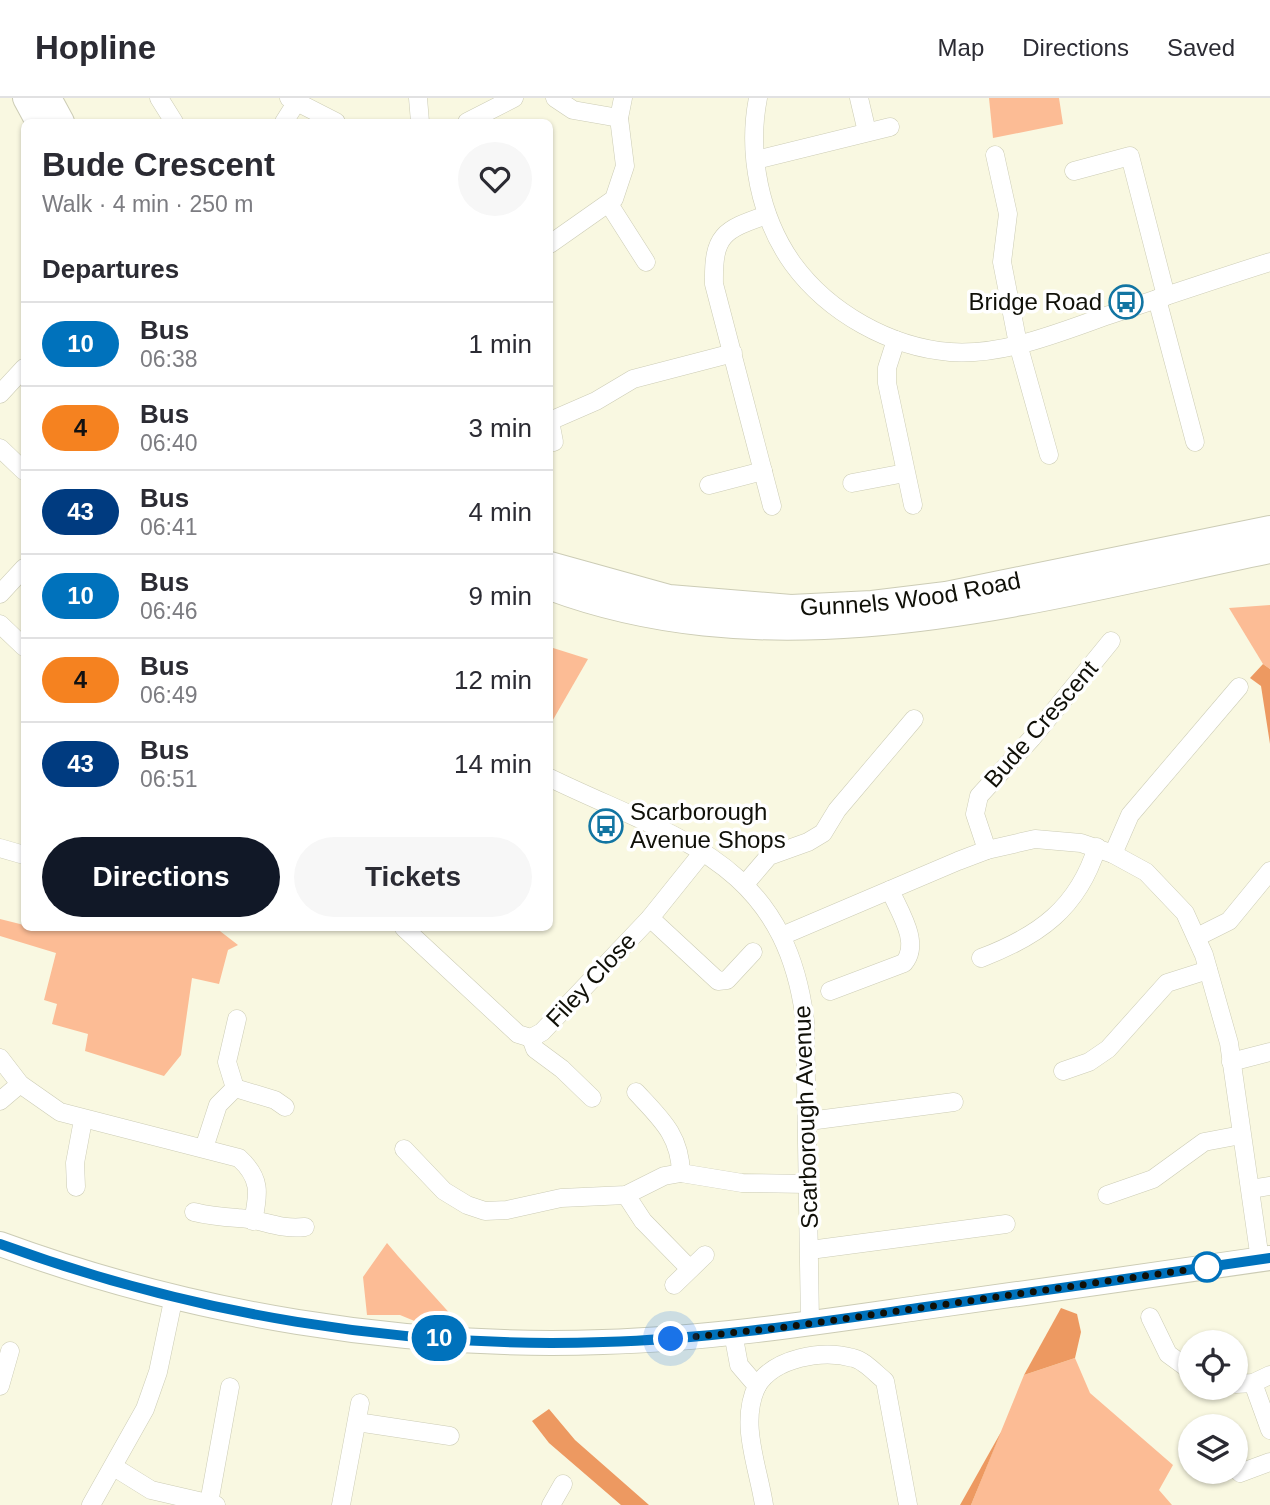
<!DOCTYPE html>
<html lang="en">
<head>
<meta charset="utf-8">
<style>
  :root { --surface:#fff; --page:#f7f7f7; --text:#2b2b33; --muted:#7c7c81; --line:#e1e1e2; --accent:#111827 }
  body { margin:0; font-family:Arial,sans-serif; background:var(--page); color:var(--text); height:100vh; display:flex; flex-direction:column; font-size:26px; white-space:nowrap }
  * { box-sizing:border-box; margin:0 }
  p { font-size:23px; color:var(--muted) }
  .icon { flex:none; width:38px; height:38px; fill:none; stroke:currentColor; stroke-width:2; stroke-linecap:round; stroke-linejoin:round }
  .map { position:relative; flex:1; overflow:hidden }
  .sheet { position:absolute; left:21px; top:21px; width:532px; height:812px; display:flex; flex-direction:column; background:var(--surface); border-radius:10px; box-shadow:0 2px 5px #0004 }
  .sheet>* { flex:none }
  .badge { padding:0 14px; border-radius:23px; font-size:24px; line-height:46px }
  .controls { position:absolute; left:1178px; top:1232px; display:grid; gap:14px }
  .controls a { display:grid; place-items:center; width:70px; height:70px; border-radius:50%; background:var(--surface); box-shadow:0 2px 5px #0004; font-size:35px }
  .you { position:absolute; width:35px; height:35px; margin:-18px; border:5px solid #fff; border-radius:50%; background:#1a73e8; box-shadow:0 0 0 10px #1a73e833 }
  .map>.badge { position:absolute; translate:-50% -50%; box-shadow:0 0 0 4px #fff }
  h2 { padding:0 21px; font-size:26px; line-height:63px }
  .round { display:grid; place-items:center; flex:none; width:74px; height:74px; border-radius:37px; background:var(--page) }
  .headline { display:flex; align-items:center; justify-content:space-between; height:119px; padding:0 21px }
  h1 { font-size:33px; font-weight:700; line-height:52px }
  .primary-button { display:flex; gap:14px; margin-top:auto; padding:14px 21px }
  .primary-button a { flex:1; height:80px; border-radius:42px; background:var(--accent); color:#fff; font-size:28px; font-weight:700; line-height:80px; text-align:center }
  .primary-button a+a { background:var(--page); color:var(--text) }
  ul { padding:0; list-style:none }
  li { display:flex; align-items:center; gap:21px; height:84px; padding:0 21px; border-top:2px solid var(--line) }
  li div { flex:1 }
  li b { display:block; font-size:26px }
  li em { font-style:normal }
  li .badge { min-width:77px; font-weight:700; text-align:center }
  header { display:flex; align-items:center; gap:42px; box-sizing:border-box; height:98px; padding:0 35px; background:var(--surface); border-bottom:2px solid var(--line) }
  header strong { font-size:33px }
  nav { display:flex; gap:38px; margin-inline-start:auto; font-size:24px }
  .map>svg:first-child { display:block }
  .green { fill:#fcbc95 }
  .forest { fill:#ed9961 }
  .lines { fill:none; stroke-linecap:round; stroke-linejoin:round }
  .street-casing { stroke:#ccccb5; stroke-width:19 }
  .secondary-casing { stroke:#ccccb5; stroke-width:26 }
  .primary-casing { stroke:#ccccb5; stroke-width:28 }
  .street { stroke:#fff; stroke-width:18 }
  .secondary { stroke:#fff; stroke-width:24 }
  .primary { stroke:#fff; stroke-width:26 }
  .line-casing { stroke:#fff; stroke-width:16 }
  .line { stroke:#0072bc; stroke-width:10 }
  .walk { stroke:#101008; stroke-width:7; stroke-dasharray:0 12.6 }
  .stop-dot { fill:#fff; stroke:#0072bc; stroke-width:3.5 }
  .labels { text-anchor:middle; stroke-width:7; stroke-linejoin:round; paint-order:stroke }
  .poi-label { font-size:24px; fill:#101008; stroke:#fff; text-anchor:end }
  .street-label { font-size:24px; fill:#101008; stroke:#fff }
</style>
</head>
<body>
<header>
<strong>Hopline</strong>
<nav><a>Map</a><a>Directions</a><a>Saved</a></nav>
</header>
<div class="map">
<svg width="1270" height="1407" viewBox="0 0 1270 1407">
  <rect width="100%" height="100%" fill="#f9f8e1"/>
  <!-- green -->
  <g class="green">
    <path d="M 989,0 L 1059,0 L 1063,26 L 993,40 Z"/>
    <path d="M 1270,507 L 1270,571 L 1263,566 L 1229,510 Z"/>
    <path d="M 550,549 L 588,561 L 550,627 Z"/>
    <path d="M 0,821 L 36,830 L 216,830 L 238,847 L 228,852 L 219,886 L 192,880 L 181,957 L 164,978 L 85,953 L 88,936 L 52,926 L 57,906 L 44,902 L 56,855 L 0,838 Z"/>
    <path d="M 387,1145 L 398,1158 L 463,1230 L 429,1229 L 400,1217 L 367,1217 L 363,1179 Z"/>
    <path d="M 1075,1260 L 1090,1295 L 1173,1367 L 1159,1392 L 1172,1407 L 971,1407 L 1024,1277 Z"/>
  </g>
  <!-- forest -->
  <g class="forest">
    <path d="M 1263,566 L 1270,571 L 1270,646 L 1261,588 L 1250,580 Z"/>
    <path d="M 1061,1210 L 1077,1216 L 1081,1234 L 1075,1260 L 1024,1277 Z"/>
    <path d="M 549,1311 L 575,1342 L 649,1407 L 621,1407 L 549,1345 L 532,1323 Z"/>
    <path d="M 1001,1334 L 971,1407 L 960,1407 Z"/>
  </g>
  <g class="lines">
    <defs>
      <g id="street">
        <path d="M 159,0 L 174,24"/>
        <path d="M 289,0 L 336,24"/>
        <path d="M 418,0 L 420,24"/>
        <path d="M 555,0 L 573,12 L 619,20 L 623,0"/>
        <path d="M 758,0 C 747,56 760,120 793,166 C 829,215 890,249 950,254 C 1004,258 1060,234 1109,217 C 1163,199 1216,181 1270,164"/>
        <path d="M 859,0 L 867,34"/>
        <path d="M 284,24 L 296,5"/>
        <path d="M 467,24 L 514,0"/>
        <path d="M 995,57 L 1008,116 L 1002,164 L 1018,246 L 1049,357"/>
        <path d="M 756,62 L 890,29"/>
        <path d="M 1074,73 L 1130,58 L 1166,198"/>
        <path d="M 609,106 L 646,164"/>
        <path d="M 767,117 C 723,132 713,137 714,186 L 772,408"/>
        <path d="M 550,146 L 614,101 L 625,68 L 619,20"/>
        <path d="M 1157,201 L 1195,344"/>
        <path d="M 896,242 L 887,270 L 887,285 L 913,407"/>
        <path d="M 0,296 L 24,270"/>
        <path d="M 554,344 L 550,323 L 596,303 L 633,281 L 733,255"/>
        <path d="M 0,350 L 24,373"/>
        <path d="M 852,385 L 905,375"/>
        <path d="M 709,387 L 763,373"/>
        <path d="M 0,496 L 24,470"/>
        <path d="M 0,526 L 24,549"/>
        <path d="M 550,680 C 676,741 785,762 805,923 L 810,1225"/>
        <path d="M 0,750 L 24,757"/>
        <path d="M 987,752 L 975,716 L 979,698 L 1032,640 L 1111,543"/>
        <path d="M 1113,756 L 1130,717 L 1239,589"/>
        <path d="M 745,786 L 769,758 L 808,744 L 823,735 L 837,712 L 914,621"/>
        <path d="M 650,820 L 718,883 L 727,882 L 753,854"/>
        <path d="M 404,830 L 518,936 L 531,940 L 542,934 L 650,820 L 703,754"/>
        <path d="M 784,837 L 958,763 L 987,752 L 1035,741 L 1081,745 L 1113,756 L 1146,774 L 1185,815 L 1204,857 L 1229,945 L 1260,1162"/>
        <path d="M 1197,839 L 1229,823 L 1270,773"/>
        <path d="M 981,860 C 1039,838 1078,810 1097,749"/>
        <path d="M 830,893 L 904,865 C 921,845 899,813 890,792"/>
        <path d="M 531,940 L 535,951 L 562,971 L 592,1000"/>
        <path d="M 0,960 L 20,986 L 60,1014 L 239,1060 C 261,1080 259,1095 253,1123"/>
        <path d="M 1231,964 L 1270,954"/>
        <path d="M 1063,973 L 1089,964 L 1108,951 L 1167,885 L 1208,872"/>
        <path d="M 235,990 L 227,964 L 237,921"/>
        <path d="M 636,994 C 661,1021 680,1037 681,1075"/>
        <path d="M 0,1003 L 20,986"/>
        <path d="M 809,1023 L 954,1004"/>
        <path d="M 204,1050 L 218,1007 L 235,990 L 275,1002 L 285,1009"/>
        <path d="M 404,1051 L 444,1093 L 467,1107 L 485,1113 L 507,1112 L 561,1100 L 626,1097 L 664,1078 L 681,1075 L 742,1085 L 808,1086"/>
        <path d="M 76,1089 L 75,1065 L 83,1022"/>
        <path d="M 1251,1091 L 1270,1088"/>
        <path d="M 626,1097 L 643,1123 L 690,1171"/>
        <path d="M 1107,1097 L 1153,1081 L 1204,1044 L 1241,1037"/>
        <path d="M 194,1114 C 210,1118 222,1119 238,1120 C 263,1121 277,1132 305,1129"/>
        <path d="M 810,1152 L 1006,1126"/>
        <path d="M 674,1187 L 705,1157"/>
        <path d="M 1150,1219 L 1168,1256 L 1190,1272"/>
        <path d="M 733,1235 L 739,1267 L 757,1288 C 739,1325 758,1368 764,1407"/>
        <path d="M 1253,1285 L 1270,1332"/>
        <path d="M 1236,1286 L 1253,1285 L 1270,1277"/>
        <path d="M 0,1288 L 10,1253"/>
        <path d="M 757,1288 C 774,1260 822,1251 853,1260 C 864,1262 876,1276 885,1283 L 908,1407"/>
        <path d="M 357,1324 L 450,1338"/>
        <path d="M 114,1369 L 151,1392 L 216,1407"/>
        <path d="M 1240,1375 L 1270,1364"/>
        <path d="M 209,1405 L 230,1289"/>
        <path d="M 91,1407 L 145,1311 L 158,1274 L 174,1198"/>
        <path d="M 341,1407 L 360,1305"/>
        <path d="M 551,1407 L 563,1386"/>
      </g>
      <path id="secondary" d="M 0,1146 C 191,1216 400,1251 603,1244 C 709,1241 813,1225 918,1210 C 1035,1194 1153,1177 1270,1160"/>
      <g id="primary">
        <path d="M 26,0 L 39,24"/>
        <path d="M 48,0 L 61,24"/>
        <path id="s1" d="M 550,467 L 669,500 L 791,510 L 872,506 L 946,497 L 1270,431"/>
        <path d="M 550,489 C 784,576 1036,500 1270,452"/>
      </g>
    </defs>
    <!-- street casing -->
    <use href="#street" class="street-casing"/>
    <!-- secondary casing -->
    <use href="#secondary" class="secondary-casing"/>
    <!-- primary casing -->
    <use href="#primary" class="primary-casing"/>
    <!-- street -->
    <use href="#street" class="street"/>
    <!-- secondary -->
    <use href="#secondary" class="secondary"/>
    <!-- primary -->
    <use href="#primary" class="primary"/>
  </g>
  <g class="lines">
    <defs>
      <path id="line" d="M 0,1146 C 191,1216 400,1251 603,1244 C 709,1241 813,1225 918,1210 C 1035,1194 1153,1177 1270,1160"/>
    </defs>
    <!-- line casing -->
    <use href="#line" class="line-casing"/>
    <!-- line -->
    <use href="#line" class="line"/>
    <!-- walk -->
    <path class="walk" d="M 671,1241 L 779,1230 L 1207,1169"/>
  </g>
  <!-- icons -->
  <defs>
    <symbol id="bus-ring" viewBox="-11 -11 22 22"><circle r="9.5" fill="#fff" stroke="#1275a2" stroke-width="1.5"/><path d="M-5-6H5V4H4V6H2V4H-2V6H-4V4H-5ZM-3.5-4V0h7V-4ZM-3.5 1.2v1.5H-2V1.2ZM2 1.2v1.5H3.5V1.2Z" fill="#1275a2"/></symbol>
  </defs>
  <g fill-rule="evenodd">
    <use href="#bus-ring" x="1107" y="185" width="38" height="38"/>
    <use href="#bus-ring" x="587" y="709" width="38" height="38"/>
  </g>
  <!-- markers -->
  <circle class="stop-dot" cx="1207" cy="1169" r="14"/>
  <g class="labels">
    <!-- poi labels -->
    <g class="poi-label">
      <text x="1102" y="212">Bridge Road</text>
      <text x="630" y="722" text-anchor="start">Scarborough<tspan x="630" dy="28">Avenue Shops</tspan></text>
    </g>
    <!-- street labels -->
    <g class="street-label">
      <text dy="8" stroke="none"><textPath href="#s1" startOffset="366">Gunnels Wood Road</textPath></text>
      <text transform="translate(1041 626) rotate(-49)" y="8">Bude Crescent</text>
      <text transform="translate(591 882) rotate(-47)" y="8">Filey Close</text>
      <text transform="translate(806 1019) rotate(-92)" y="8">Scarborough Avenue</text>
    </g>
  </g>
</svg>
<div class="controls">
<a><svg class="icon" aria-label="locate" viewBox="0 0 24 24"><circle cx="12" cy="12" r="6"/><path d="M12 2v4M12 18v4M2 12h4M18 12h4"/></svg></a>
<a><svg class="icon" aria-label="layers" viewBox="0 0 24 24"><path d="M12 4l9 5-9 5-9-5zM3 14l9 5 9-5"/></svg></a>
</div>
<div class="you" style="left:671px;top:1241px"></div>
<b class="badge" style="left:439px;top:1240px;background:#0072bc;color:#fff">10</b>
<section class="sheet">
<div class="headline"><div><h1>Bude Crescent</h1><p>Walk · 4 min · 250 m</p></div><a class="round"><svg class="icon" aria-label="heart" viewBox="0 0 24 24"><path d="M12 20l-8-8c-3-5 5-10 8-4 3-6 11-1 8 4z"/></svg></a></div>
<h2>Departures</h2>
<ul>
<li><span class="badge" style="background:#0072bc;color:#fff">10</span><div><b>Bus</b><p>06:38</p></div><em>1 min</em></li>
<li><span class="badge" style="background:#f58220;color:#111">4</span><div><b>Bus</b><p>06:40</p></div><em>3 min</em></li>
<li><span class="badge" style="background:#003b80;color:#fff">43</span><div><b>Bus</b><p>06:41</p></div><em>4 min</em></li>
<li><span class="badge" style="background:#0072bc;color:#fff">10</span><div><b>Bus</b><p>06:46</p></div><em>9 min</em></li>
<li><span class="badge" style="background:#f58220;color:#111">4</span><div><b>Bus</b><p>06:49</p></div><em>12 min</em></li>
<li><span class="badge" style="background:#003b80;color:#fff">43</span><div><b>Bus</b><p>06:51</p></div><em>14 min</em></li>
</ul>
<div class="primary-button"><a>Directions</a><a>Tickets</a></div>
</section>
</div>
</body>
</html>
